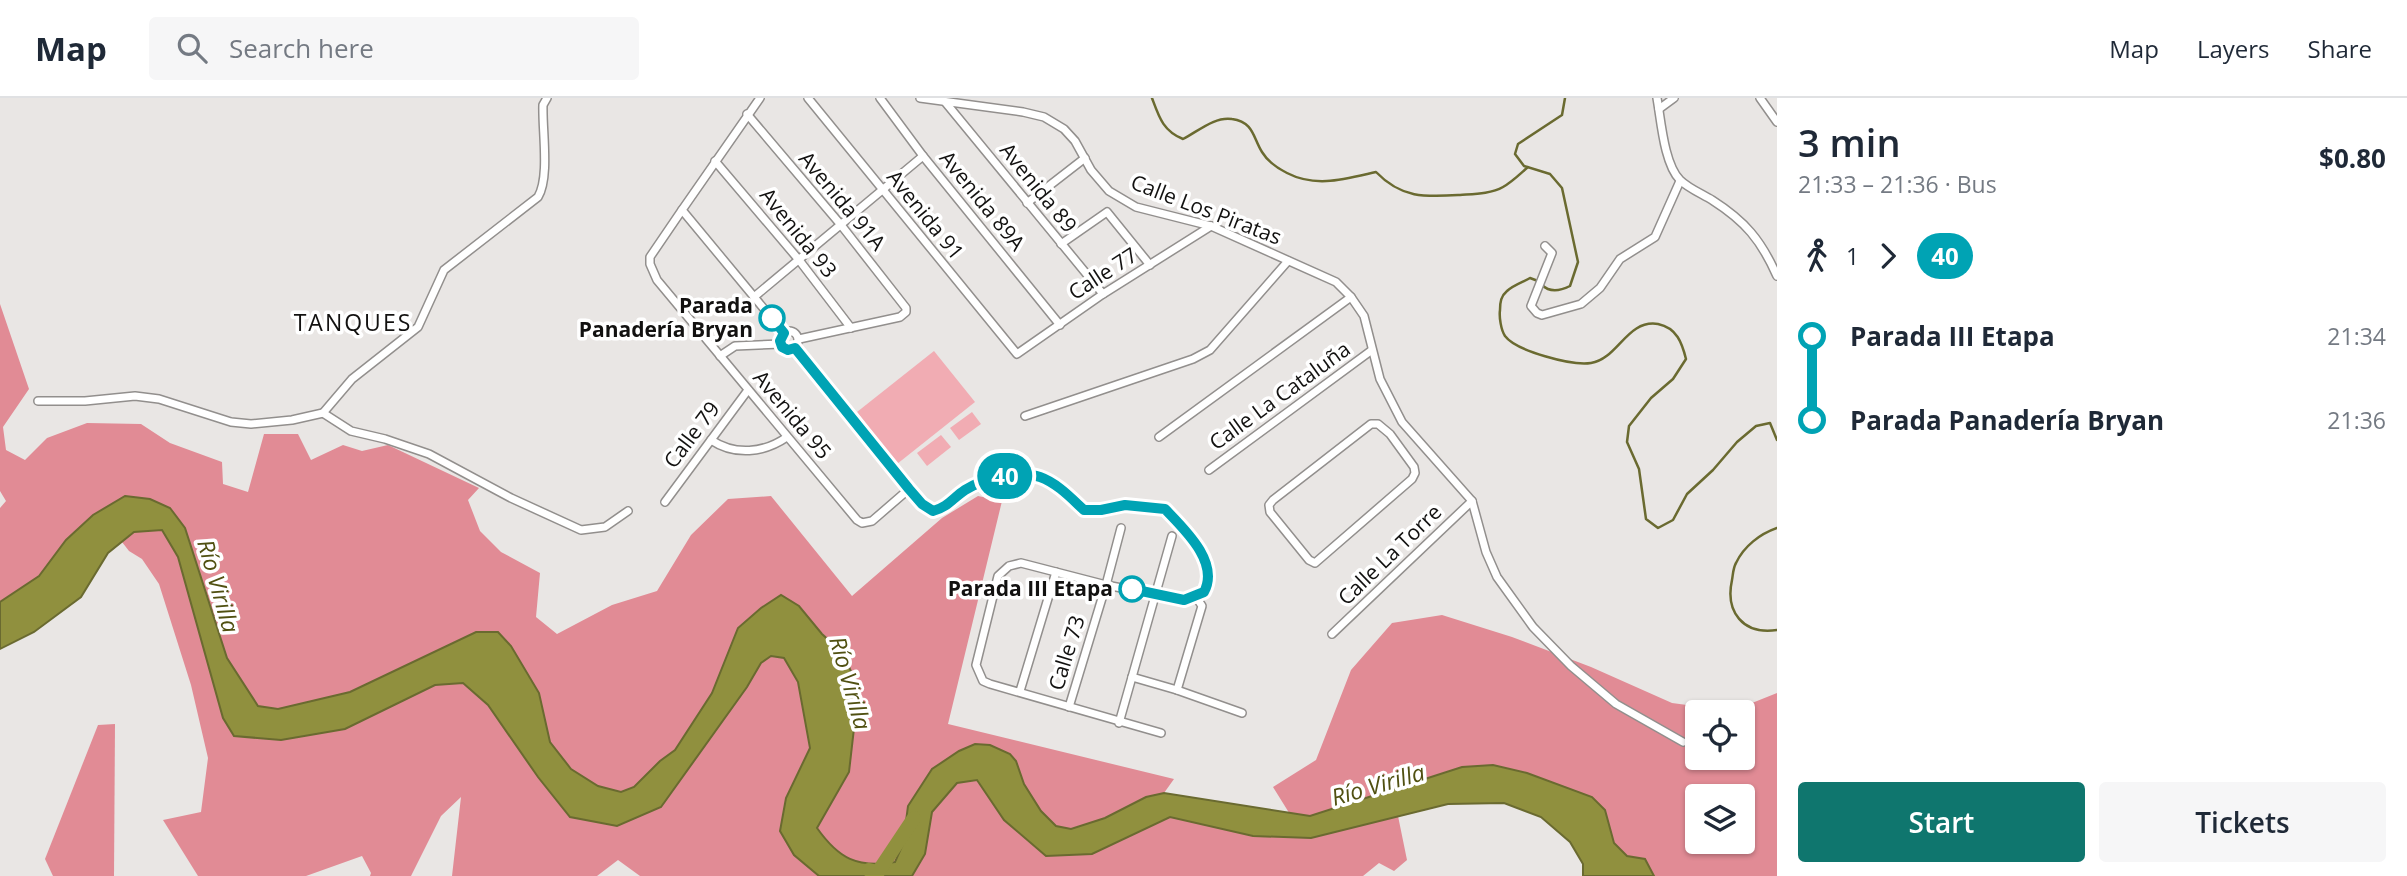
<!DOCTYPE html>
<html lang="en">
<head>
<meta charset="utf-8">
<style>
  :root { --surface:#fff; --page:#f6f6f7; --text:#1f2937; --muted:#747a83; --line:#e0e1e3; --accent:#0f766e }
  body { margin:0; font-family:"Open Sans",sans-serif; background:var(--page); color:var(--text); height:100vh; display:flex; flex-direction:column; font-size:26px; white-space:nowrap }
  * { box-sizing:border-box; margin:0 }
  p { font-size:23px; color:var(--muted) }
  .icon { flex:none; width:38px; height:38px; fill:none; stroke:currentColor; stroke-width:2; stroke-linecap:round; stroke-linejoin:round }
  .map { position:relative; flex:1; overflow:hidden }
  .side { display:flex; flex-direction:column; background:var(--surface); width:630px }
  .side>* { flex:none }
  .badge { padding:0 14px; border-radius:23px; font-size:24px; line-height:46px }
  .tools { position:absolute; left:1685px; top:602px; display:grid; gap:14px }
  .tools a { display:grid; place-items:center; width:70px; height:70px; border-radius:7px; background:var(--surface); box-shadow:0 2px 5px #0004; font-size:35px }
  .map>.badge { position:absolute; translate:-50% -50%; box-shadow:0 0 0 4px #fff }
  .legs { display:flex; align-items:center; gap:10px; height:77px; padding:0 21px; font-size:23px }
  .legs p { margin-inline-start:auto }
  .head { display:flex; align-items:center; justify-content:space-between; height:119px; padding:0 21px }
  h1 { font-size:38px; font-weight:600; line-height:52px }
  .cta { display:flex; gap:14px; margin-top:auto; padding:14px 21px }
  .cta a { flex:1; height:80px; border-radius:7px; background:var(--accent); color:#fff; font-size:28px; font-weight:600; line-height:80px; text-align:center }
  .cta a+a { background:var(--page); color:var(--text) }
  ul { padding:0 21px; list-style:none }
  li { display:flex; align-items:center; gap:24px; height:84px; font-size:26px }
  li i { display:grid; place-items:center; width:10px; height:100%; margin:0 9px; background:currentColor }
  li i::after { content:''; width:18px; height:18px; margin:-9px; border:5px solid; border-radius:50%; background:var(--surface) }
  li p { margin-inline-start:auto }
  li:first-child i { background:linear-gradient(#0000 50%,currentColor 0) }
  li:last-child i { background:linear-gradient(currentColor 50%,#0000 0) }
  header { display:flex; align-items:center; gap:42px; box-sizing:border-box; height:98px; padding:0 35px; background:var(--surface); border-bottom:2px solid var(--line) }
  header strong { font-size:33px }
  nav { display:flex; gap:38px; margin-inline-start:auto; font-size:24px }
  .search { width:490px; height:63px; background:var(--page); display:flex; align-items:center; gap:18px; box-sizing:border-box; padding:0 24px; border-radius:7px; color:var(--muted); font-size:26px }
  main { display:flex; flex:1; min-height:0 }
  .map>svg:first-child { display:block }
  .green { fill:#f1acb3 }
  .forest { fill:#e18b95; fill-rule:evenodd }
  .water { fill:#90903e; stroke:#6a6a30; stroke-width:2 }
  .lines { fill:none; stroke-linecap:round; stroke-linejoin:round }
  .stream { stroke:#6a6a30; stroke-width:2.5 }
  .river { stroke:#90903e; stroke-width:14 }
  .minor-casing { stroke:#928f8d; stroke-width:10 }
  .minor { stroke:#fff; stroke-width:7 }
  .line-1-casing { stroke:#fff; stroke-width:16 }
  .line-1 { stroke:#00a3b4; stroke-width:10 }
  .stop-1-dot { fill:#fff; stroke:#00a3b4; stroke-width:3.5 }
  .labels { text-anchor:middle; stroke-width:7; stroke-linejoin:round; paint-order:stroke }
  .street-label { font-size:21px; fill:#121110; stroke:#fff }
  .stop-label { font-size:21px; font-weight:bold; fill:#121110; stroke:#fff; text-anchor:end }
  .neighbourhood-label { font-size:23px; letter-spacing:2px; fill:#121110; stroke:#fff }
  .water-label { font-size:23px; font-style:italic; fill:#505011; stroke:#fff }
</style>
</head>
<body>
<header>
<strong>Map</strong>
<div class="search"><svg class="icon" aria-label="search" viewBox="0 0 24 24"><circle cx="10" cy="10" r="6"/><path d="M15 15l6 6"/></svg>Search here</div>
<nav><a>Map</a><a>Layers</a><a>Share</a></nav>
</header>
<main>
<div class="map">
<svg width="1777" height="778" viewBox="0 0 1777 778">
  <rect width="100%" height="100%" fill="#e9e6e4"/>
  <!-- green -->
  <g class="green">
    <path d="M 934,253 L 975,304 L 897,366 L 857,314 Z"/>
    <path d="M 972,314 L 981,326 L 959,342 L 950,330 Z"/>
    <path d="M 941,337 L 951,349 L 927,368 L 917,355 Z"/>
  </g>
  <!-- forest -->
  <g class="forest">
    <path d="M 0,206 L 29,291 L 3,329 L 6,352 L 25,362 L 47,340 L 87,325 L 141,326 L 170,345 L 222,364 L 223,386 L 248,394 L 264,336 L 298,336 L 311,362 L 343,347 L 362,353 L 388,347 L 479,390 L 468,402 L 480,433 L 501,454 L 540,475 L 536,519 L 557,536 L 612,507 L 657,493 L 691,437 L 728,401 L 771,398 L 852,498 L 942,420 L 978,398 L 1002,403 L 948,626 L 1174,681 L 1164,695 L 1146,699 L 1105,720 L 1070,731 L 1055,728 L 1041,713 L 1024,686 L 1016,663 L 959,653 L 932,672 L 908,708 L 903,746 L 895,764 C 856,770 839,761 817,730 L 826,712 L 843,555 L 781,497 L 761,510 L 738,530 L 712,595 L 675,652 L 660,663 L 634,689 L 621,694 L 598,688 L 571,671 L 550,644 L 539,595 L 476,535 L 350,594 L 278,611 L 258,608 L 227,560 L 185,430 L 170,410 L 66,442 L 39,478 L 0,504 L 0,410 L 6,403 L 0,393 Z"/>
    <path d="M 162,432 L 178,459 L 223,620 L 345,631 L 435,586 L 463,585 L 488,607 L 538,679 L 570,719 L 617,728 L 661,709 L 747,589 L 761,565 L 771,558 L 784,560 L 798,584 L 810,650 L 786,699 L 794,757 L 819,778 L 640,778 L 618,762 L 597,778 L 452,778 L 461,699 L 441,718 L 411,778 L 370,778 L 371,775 L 362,758 L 306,778 L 198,778 L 163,722 L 201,714 L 208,660 L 191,587 L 159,486 L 142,461 L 129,453 L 122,444 L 134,434 Z"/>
    <path d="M 1442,517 L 1512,539 L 1591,569 L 1672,605 L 1732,613 L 1777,595 L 1777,778 L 1636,778 L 1510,693 L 1296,726 L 1273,689 L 1316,662 L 1351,572 L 1392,525 ZM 1698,614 L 1743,614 L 1743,660 L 1698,660 ZM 1698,698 L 1743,698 L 1743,744 L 1698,744 Z"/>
    <path d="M 115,626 L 114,778 L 53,778 L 45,761 L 98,627 Z"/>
    <path d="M 977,682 L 1004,722 L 1092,756 L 1170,719 L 1253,738 L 1310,740 L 1398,718 L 1407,762 L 1394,773 L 1379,765 L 1363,778 L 912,778 L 925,756 L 932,714 L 957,685 Z"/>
  </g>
  <!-- water -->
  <path class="water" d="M 125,398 L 150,401 L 170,410 L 185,430 L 227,560 L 258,608 L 278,611 L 350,594 L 476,534 L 498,534 L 511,548 L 539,595 L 550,644 L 571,671 L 598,688 L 621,694 L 634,689 L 660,663 L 675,652 L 712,595 L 738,530 L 761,510 L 781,497 L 799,508 L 822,536 L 843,555 L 853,578 L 857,604 L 849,674 L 817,730 C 839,761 857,770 895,764 L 903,746 L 908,708 L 932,671 L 959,653 L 975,646 L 990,647 L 1010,656 L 1016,663 L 1024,686 L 1041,713 L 1056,728 L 1071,731 L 1105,720 L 1146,699 L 1164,695 L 1310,718 L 1462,669 L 1493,667 L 1527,675 L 1592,699 L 1605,712 L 1614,745 L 1627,758 L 1645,761 L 1654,778 L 1583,778 L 1583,766 L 1570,744 L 1541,719 L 1504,705 L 1448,706 L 1311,740 L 1253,738 L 1170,719 L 1092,756 L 1046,758 L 1004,722 L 977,682 L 957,685 L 932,714 L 925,756 L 912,778 L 819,778 L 794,757 L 780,733 L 786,700 L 810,650 L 798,584 L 784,560 L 771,558 L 761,565 L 747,589 L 661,709 L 617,728 L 570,719 L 538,679 L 488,607 L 463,585 L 435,587 L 345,631 L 281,642 L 234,638 L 223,620 L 178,459 L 162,432 L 134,434 L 108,455 L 81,499 L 34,534 L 0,551 L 0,504 L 39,478 L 66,442 L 93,417 Z"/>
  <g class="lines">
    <!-- stream -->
    <g class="stream">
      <path d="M 1152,0 C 1159,19 1163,33 1183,41 C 1197,34 1215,18 1232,21 C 1254,24 1253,40 1262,54 C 1268,64 1277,70 1287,75 C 1316,90 1345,81 1376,74 C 1402,101 1426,99 1460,97 C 1473,96 1491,96 1503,89 C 1512,84 1520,76 1528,69"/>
      <path d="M 1538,183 L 1530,180 C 1523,184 1513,187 1507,193 C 1501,198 1500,204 1500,212 C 1499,219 1501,232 1505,238 C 1516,253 1572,268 1591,265 C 1618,261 1627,221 1658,226 C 1677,230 1682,245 1686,261 L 1673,281 L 1651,300 L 1629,328 L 1627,344 L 1639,371 L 1646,421 L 1658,430 L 1673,422 L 1687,396 L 1713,372 L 1737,344 L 1756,328 L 1770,325 L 1777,342"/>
      <path d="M 1542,187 C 1550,195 1560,193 1570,188 L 1578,164 L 1562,90 L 1550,76 L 1524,68 L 1515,56 L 1518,46 L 1562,17 L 1565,0"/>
      <path d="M 1777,430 C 1760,436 1744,448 1736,465 C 1733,470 1733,477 1732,482 C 1725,514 1743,537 1777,532"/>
    </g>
    <!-- river -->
    <path class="river" d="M 869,772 L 878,774 L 914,720"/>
    <defs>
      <g id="minor">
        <path d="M 760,0 L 682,112 L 784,235"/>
        <path d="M 808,0 L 1017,256 L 1103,196 L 1211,128"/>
        <path d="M 880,0 L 923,58 L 1060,227"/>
        <path d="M 920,0 L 1023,14 L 1044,19 L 1064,31 L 1075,43 L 1091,72 L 1109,93 L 1136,109 L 1211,128 L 1336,184 L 1351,199 L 1364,218 L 1380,281 L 1402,324 L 1472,403 L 1486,454 L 1497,479 L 1533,529 L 1571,568 L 1616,606 L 1683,644"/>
        <path d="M 1657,0 C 1661,22 1664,66 1680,82 C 1688,90 1702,96 1712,102 C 1745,123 1761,142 1777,178"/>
        <path d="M 1760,0 L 1777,24"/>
        <path d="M 946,5 L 1103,196"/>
        <path d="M 1659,11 L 1674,0"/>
        <path d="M 747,16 L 841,127 L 906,210 L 906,214 L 900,219 L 799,241"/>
        <path d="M 715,63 L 799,162 L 851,230"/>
        <path d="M 1027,105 L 1085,60"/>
        <path d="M 682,112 L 650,159 L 650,166 L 657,182 L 857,422 L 862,425 L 872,423 L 909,391"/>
        <path d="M 1061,146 L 1107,114 L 1150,167"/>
        <path d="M 1545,148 L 1552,155 L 1531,208 L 1537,215 L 1542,217 L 1581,206 L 1600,190 L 1620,161 L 1655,139 L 1680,83"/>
        <path d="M 754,199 L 923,58"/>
        <circle cx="789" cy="242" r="9"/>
        <path d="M 795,250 L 909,391 L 922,406 L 933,413 C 948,409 953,400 965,392 C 982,381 1020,372 1040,379 C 1057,385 1071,400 1084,412 L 1101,412 L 1125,407 L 1165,411 C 1184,431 1220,464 1204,494 L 1184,502 L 1106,487 L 1021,465 L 1009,468 L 998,478 L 976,567 L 983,583 L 990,586 L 1161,635"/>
        <path d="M 720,258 L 735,248 L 781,246"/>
        <path d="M 38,303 L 85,303 L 135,298 L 159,301 L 231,324 L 251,326 L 292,322 L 323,315 L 352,281 L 418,229 L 444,172 L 538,99 C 550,79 542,32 543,7 L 547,0"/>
        <path d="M 323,315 L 351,333 L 385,341 L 429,356 L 511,400 L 581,432 L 605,429 L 628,413"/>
        <path d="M 1025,318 L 1193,261 L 1210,252 L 1288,163"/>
        <path d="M 1371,326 L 1378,326 L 1390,336 L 1414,369 L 1415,375 L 1412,381 L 1315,465 L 1309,462 L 1270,414 L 1269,407 L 1273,402 Z"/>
        <path d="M 1159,339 L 1351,199"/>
        <path d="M 711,342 C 735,358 764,355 787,339"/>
        <path d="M 1209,372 L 1372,252"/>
        <path d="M 665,404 L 748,292"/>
        <path d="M 1332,536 L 1472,403"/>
        <path d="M 1132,579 L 1177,592 L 1242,615"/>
        <path d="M 1177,592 L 1202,508 L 1196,499"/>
        <path d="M 1020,593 L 1056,474"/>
        <path d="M 1069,609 L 1106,487 L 1121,430"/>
        <path d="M 1119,625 L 1172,438"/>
      </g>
    </defs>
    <!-- minor casing -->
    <use href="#minor" class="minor-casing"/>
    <!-- minor -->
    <use href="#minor" class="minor"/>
  </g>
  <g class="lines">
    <defs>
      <path id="line-1" d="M 772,220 L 784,235 L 780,243 L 782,249 L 788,252 L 795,250 L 909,391 L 922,406 L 933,413 C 948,409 953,400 965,392 C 982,381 1020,372 1040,379 C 1057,385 1071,400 1084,412 L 1101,412 L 1125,407 L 1165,411 C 1184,431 1220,464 1204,494 L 1184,502 L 1132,491"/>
    </defs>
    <!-- line-1 casing -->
    <use href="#line-1" class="line-1-casing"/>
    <!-- line-1 -->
    <use href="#line-1" class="line-1"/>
  </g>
  <!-- markers -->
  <g class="stop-1-dot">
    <circle cx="772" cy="220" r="12"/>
    <circle cx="1132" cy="491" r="12"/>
  </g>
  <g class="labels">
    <!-- street labels -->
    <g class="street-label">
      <text transform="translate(1038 90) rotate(51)" y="7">Avenida 89</text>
      <text transform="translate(842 103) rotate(50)" y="7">Avenida 91A</text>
      <text transform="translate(982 103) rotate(51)" y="7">Avenida 89A</text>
      <text transform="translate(1206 112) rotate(21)" y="7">Calle Los Piratas</text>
      <text transform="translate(925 117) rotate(51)" y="7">Avenida 91</text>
      <text transform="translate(798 135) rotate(51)" y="7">Avenida 93</text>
      <text transform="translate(1103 176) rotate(-33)" y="7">Calle 77</text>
      <text transform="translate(1280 298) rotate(-36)" y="7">Calle La Cataluña</text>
      <text transform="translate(792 317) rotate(50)" y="7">Avenida 95</text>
      <text transform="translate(692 337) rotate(-53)" y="7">Calle 79</text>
      <text transform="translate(1390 457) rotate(-44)" y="7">Calle La Torre</text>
      <text transform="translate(1067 555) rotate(-73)" y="7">Calle 73</text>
    </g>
    <!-- stop labels -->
    <g class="stop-label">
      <text x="753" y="215">Parada<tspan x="753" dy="24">Panadería Bryan</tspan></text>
      <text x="1113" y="498">Parada III Etapa</text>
    </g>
    <!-- neighbourhood labels -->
    <g class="neighbourhood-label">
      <text x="353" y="233">TANQUES</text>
    </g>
    <!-- water labels -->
    <g class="water-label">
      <text transform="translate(218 488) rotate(74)" y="8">Río Virilla</text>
      <text transform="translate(850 585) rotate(74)" y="8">Río Virilla</text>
      <text transform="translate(1378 687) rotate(-16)" y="8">Río Virilla</text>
    </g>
  </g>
</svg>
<div class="tools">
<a><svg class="icon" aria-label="locate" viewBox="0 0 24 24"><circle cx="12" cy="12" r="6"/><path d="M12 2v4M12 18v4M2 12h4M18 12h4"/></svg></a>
<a><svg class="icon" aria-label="layers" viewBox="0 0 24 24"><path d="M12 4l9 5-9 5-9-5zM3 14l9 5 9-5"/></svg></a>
</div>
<b class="badge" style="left:1005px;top:378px;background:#00a3b4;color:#fff">40</b>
</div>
<section class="side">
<div class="head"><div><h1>3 min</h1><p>21:33 – 21:36 · Bus</p></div><b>$0.80</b></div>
<div class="legs"><svg class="icon" aria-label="walk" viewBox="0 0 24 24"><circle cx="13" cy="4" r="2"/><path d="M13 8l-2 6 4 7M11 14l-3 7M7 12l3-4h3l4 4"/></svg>1<svg class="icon" aria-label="forward" viewBox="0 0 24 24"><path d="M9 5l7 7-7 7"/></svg><b class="badge" style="background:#00a3b4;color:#fff">40</b></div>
<ul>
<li><i style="color:#00a3b4"></i><b>Parada III Etapa</b><p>21:34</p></li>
<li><i style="color:#00a3b4"></i><b>Parada Panadería Bryan</b><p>21:36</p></li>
</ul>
<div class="cta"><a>Start</a><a>Tickets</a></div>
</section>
</main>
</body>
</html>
